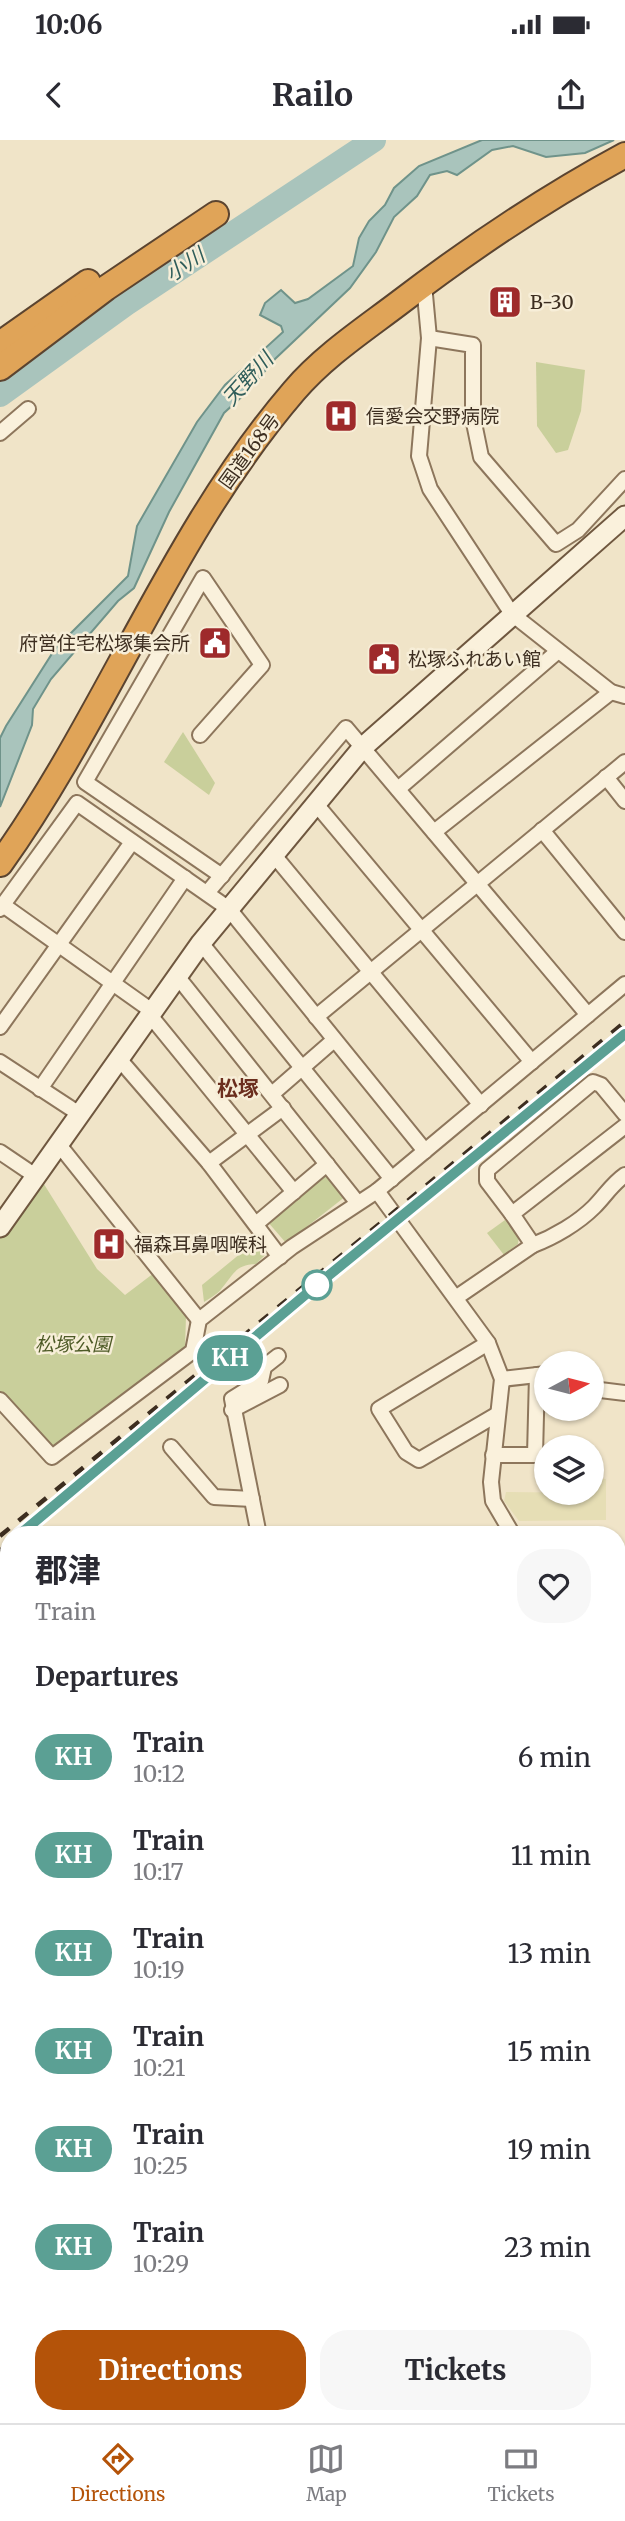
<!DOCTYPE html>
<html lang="en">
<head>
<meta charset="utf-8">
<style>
  :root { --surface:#fff; --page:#f7f7f7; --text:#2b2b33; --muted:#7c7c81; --line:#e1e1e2; --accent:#b45309 }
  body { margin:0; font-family:Merriweather,"Noto Sans JP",serif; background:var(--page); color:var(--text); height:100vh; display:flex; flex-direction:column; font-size:26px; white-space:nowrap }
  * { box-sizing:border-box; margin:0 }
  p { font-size:23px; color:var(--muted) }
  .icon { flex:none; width:38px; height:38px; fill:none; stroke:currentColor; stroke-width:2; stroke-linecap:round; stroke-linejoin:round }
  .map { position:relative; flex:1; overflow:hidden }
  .side { position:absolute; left:0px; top:1386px; width:626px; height:898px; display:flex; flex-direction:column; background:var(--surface); border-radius:28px 28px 0 0; box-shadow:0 2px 5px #0004 }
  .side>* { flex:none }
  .badge { padding:0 14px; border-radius:23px; font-size:24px; line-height:46px }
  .needle { width:46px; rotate:83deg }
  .tools { position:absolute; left:534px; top:1211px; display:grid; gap:14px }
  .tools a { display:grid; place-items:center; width:70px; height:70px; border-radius:50%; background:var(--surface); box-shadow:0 2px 5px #0004; font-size:35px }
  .map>.badge { position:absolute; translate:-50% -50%; box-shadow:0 0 0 4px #fff }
  h2 { padding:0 35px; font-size:26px; line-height:63px }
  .round { display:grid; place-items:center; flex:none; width:74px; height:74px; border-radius:28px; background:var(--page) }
  .head { display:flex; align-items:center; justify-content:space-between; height:119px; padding:0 35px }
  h1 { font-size:33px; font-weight:700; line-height:52px }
  .primary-button { display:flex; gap:14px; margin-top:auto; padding:14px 35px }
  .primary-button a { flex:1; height:80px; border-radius:28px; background:var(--accent); color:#fff; font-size:28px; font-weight:700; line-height:80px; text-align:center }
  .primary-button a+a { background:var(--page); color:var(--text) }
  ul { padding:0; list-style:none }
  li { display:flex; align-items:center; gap:21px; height:98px; padding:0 35px }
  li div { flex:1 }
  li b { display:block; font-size:26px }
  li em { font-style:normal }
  li .badge { min-width:77px; font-weight:700; text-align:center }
  .status { display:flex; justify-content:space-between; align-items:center; height:49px; padding:0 35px; background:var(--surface); direction:ltr }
  .status svg { height:19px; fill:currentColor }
  header { display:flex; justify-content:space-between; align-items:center; height:91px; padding:0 35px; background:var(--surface); font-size:32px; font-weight:700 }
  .tabs { display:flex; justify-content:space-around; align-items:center; height:98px; border-top:2px solid var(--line); background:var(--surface); font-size:19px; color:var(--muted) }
  .tabs a { display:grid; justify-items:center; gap:4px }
  .tabs .current { color:var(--accent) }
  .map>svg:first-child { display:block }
  .farmland { fill:#e6deb5 }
  .green { fill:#c9cf9b }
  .water { fill:#a9c4bc; stroke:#6f938a; stroke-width:2 }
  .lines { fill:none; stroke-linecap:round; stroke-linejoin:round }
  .river { stroke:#a9c4bc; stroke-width:24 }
  .street-casing { stroke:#8d765c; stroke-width:18 }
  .secondary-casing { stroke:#6f573f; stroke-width:23 }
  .primary-casing { stroke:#5b4430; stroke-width:24 }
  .highway-casing { stroke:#5b4430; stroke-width:28 }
  .street { stroke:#faf1dc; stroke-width:14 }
  .secondary { stroke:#faf1dc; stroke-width:19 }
  .primary { stroke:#f3d9a0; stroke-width:21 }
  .highway { stroke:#e0a458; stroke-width:24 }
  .rail { stroke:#3d2e20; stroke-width:4.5; stroke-dasharray:12 12; stroke-linecap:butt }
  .line-casing { stroke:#fff; stroke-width:16 }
  .line { stroke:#5ba094; stroke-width:10 }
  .stop-dot { fill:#fff; stroke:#5ba094; stroke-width:3.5 }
  .labels { text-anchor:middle; stroke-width:5; stroke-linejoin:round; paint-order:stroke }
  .poi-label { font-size:19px; fill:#3d2e20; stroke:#f7eed8; text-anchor:start }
  .street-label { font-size:19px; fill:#3d2e20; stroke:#f7eed8 }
  .park-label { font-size:19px; font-style:italic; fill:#4d5a26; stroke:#f7eed8 }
  .water-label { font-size:21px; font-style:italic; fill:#2f5d5a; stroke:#f7eed8 }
  .neighbourhood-label { font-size:21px; font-weight:bold; fill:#6b2e1e; stroke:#f7eed8 }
</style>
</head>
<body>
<div class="status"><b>10:06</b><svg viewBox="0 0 49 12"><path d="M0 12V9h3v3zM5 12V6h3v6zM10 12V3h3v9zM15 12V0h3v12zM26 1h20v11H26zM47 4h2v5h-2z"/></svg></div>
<header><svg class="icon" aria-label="back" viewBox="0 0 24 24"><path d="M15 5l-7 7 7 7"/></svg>Railo<svg class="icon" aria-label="share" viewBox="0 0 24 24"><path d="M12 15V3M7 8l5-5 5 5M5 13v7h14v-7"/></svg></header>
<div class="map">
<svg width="625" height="2283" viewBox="0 0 625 2283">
  <rect width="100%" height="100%" fill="#f0e4c8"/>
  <!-- farmland -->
  <g class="farmland">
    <path d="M 592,1338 L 606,1339 L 606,1380 L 519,1381 L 504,1361 L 506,1352 L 592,1353 Z"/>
    <path d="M 108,2275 L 202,2275 L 203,2283 L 111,2283 Z"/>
  </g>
  <!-- green -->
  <g class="green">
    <path d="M 536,222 L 585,230 L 581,271 L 568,310 L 556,313 L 537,286 Z"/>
    <path d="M 183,592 L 215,643 L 209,655 L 164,622 Z"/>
    <path d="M 327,1033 L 346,1056 L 286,1103 L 267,1081 Z"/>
    <path d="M 42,1041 L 97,1129 L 125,1155 L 154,1133 L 186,1176 L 185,1209 L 50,1310 L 0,1254 L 0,1096 Z"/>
    <path d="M 505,1080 L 519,1096 L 518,1104 L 504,1115 L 487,1093 Z"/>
    <path d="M 257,1100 L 267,1113 L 256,1124 C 235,1125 234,1134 222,1148 C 218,1154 210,1158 204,1162 L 202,1145 Z"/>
    <path d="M 618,1920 L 625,1970 L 625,2011 L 618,2012 Z"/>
  </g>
  <!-- water -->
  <path class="water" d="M 482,0 L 614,0 L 585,13 L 546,17 L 513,6 L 492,10 L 457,35 L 447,31 L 430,35 L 417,56 L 394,77 L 376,112 L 350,148 L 275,219 L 248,251 L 224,273 L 169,372 L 134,448 L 118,461 L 51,539 L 33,569 L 32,585 L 0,667 L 0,598 L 6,586 L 55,509 L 128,436 L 137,386 L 197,282 L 225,245 L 283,192 L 281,186 L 260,175 L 265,163 L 281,150 L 295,163 L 308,159 L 353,126 L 359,98 L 369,81 L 385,65 L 394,48 L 419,26 Z"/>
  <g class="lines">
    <!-- river -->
    <path class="river" d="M 0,255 L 126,164 L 374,0"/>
    <defs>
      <g id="street">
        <path d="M 424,144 L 429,198 L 419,316 L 430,349 L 512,474 L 611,552 L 625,556"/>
        <path d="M 429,198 L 473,205 L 473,278 L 481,317 L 556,404 L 578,390 L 625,339"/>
        <path d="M 0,293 L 28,269"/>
        <path d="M 200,595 L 262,525 L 203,438 L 85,642 L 222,736"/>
        <path d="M 606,637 L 625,661"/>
        <path d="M 398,649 L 557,512"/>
        <path d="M 316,664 L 532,922"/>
        <path d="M 542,690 L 625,792"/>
        <path d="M 434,692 L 611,552"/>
        <path d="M 273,714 L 481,965"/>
        <path d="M 207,753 L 346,588 L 588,875"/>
        <path d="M 3,765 L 152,871"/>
        <path d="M 0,769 L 77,663 L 229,769 L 425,1011"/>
        <path d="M 201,803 L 392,1039"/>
        <path d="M 177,836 L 357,1062"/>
        <path d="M 149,874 L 294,1052"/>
        <path d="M 316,877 L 625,622"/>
        <path d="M 0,887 L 132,702"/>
        <path d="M 120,920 L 209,1023 L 280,1117"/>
        <path d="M 0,922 L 81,975"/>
        <path d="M 40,949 L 185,738"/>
        <path d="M 272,954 L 334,900"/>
        <path d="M 60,1006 L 199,1180"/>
        <path d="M 0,1012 L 37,1037"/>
        <path d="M 209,1023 L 283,968"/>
        <path d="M 377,1051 L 488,1203 L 502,1239 L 491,1342 L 493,1361 L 513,1395"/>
        <path d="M 512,1074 L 487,1041 L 487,1030 L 593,942 L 601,945 L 625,974"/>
        <path d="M 256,1084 L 327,1024"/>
        <path d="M 533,1105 C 554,1097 578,1083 594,1067 C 605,1056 612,1044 625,1035"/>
        <path d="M 457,1157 L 533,1105 L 512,1074 L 625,986"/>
        <path d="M 488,1203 L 379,1269 L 406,1312 L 419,1320 L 496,1275"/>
        <path d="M 502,1239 L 546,1234"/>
        <path d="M 592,1249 L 625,1253"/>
        <path d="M 0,1260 L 52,1317 L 193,1211 L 199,1180 L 292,1107 L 377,1051 L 625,844"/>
        <path d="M 232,1270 L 280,1245"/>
        <path d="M 171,1307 L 214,1357 L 252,1359"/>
        <path d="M 493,1315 L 535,1315 L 537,1235"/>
        <path d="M 259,1395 L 232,1259 L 261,1241 L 264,1227 L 278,1216"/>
        <path d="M 0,1465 L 9,1467"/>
        <path d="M 618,1623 L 625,1622"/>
        <path d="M 0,1631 L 9,1624"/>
        <path d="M 0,1653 L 9,1664"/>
        <path d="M 0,1708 L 9,1705"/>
        <path d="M 618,1742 L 625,1750"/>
        <path d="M 618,1829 L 625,1831"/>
        <path d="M 0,2033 L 9,2029"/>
        <path d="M 0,2099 L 9,2094"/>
        <path d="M 618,2175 L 625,2170"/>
        <path d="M 618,2212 L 625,2226"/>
        <path d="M 9,2241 L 4,2244 L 9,2253"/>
        <path d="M 67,2275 L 71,2283"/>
        <path d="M 250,2275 L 251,2283"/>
        <path d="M 325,2275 L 328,2283"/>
        <path d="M 476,2283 L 477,2275"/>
      </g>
      <g id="secondary">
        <path d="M 0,1087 L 201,803 L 363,607 L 625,376"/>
        <path d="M 486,2275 L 488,2283"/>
      </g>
      <g id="primary">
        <path d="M 0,1450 L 9,1452"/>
        <path d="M 618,1567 L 625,1568"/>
      </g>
      <g id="highway">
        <path d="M 0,204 L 88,142"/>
        <path d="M 0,228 L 106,148 L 216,74"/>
        <path d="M 0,724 C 108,573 172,393 294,251 C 324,216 362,191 399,163 C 471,108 545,58 625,15"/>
      </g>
    </defs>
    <!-- street casing -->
    <use href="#street" class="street-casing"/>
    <!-- secondary casing -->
    <use href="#secondary" class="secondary-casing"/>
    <!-- primary casing -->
    <use href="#primary" class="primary-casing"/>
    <!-- highway casing -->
    <use href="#highway" class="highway-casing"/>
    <!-- street -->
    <use href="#street" class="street"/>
    <!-- secondary -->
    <use href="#secondary" class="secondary"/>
    <!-- primary -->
    <use href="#primary" class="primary"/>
    <!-- highway -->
    <use href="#highway" class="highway"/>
    <!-- rail -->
    <g class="rail">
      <path d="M 19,1395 L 71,1351"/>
      <path d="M 0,1396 L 625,882"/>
      <path d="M 0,1411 L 9,1403"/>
    </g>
  </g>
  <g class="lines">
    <defs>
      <path id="line" d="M 19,1395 L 317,1145 L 625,894"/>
    </defs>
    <!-- line casing -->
    <use href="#line" class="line-casing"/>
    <!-- line -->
    <use href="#line" class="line"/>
  </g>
  <!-- icons -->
  <defs>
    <symbol id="building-square" viewBox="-11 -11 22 22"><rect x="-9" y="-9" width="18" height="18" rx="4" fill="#9e2a2b" stroke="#f7eed8"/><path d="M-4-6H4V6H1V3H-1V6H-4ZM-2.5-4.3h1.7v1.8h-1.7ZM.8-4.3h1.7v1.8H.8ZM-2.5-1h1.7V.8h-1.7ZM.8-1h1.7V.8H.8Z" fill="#fff"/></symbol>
    <symbol id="hospital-square" viewBox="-11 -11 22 22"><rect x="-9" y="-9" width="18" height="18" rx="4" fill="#9e2a2b" stroke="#f7eed8"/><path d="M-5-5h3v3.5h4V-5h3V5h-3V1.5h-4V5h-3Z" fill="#fff"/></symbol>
    <symbol id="civic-square" viewBox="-11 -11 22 22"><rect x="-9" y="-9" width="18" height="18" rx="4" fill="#9e2a2b" stroke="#f7eed8"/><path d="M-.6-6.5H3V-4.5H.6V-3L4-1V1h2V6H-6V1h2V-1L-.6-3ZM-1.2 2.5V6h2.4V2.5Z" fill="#fff"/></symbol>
  </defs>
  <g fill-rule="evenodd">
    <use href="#building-square" x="486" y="143" width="38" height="38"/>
    <use href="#hospital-square" x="322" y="257" width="38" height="38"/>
    <use href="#civic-square" x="196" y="484" width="38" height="38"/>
    <use href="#civic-square" x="365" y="500" width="38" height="38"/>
    <use href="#hospital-square" x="90" y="1085" width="38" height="38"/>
  </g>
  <!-- markers -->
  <circle class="stop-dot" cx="317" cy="1145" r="14"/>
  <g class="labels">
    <!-- poi labels -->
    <g class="poi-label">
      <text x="530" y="169">B-30</text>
      <text x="366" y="283">信愛会交野病院</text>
      <text x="190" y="510" text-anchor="end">府営住宅松塚集会所</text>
      <text x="408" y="526">松塚ふれあい館</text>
      <text x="134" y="1111">福森耳鼻咽喉科</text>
    </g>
    <!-- street labels -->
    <g class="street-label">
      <text transform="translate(249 311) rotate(-54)" y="7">国道168号</text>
    </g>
    <!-- park labels -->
    <g class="park-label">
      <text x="73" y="1211">松塚公園</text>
    </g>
    <!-- water labels -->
    <g class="water-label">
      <text transform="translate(185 125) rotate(-33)" y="7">小川</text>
      <text transform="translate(248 239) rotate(-48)" y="7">天野川</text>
    </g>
    <!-- neighbourhood labels -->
    <g class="neighbourhood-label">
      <text x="238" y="956">松塚</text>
    </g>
  </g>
</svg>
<div class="tools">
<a><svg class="needle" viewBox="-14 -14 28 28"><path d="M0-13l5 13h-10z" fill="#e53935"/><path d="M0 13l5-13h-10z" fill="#7c7c81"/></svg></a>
<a><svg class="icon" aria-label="layers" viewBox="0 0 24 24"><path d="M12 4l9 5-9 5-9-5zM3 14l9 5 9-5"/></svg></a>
</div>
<b class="badge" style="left:230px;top:1218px;background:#5ba094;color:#fff">KH</b>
<section class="side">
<div class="head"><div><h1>郡津</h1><p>Train</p></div><a class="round"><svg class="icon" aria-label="heart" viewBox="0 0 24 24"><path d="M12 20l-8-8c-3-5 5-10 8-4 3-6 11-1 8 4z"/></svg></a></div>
<h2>Departures</h2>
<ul>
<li><span class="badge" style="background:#5ba094;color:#fff">KH</span><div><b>Train</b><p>10:12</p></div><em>6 min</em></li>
<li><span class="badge" style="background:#5ba094;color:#fff">KH</span><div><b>Train</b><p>10:17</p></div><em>11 min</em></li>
<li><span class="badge" style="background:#5ba094;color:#fff">KH</span><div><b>Train</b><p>10:19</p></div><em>13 min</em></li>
<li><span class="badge" style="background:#5ba094;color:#fff">KH</span><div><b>Train</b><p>10:21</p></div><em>15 min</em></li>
<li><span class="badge" style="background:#5ba094;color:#fff">KH</span><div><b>Train</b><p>10:25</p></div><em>19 min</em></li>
<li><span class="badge" style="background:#5ba094;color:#fff">KH</span><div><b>Train</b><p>10:29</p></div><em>23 min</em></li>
</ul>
<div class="primary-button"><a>Directions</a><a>Tickets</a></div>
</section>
</div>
<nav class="tabs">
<a class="current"><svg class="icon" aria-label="directions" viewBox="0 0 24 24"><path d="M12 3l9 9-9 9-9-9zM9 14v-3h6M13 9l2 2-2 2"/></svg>Directions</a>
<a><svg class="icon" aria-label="map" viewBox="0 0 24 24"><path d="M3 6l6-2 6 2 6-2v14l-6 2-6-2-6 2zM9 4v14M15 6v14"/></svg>Map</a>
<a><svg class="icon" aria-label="tickets" viewBox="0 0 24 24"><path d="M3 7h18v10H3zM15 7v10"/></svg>Tickets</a>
</nav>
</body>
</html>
